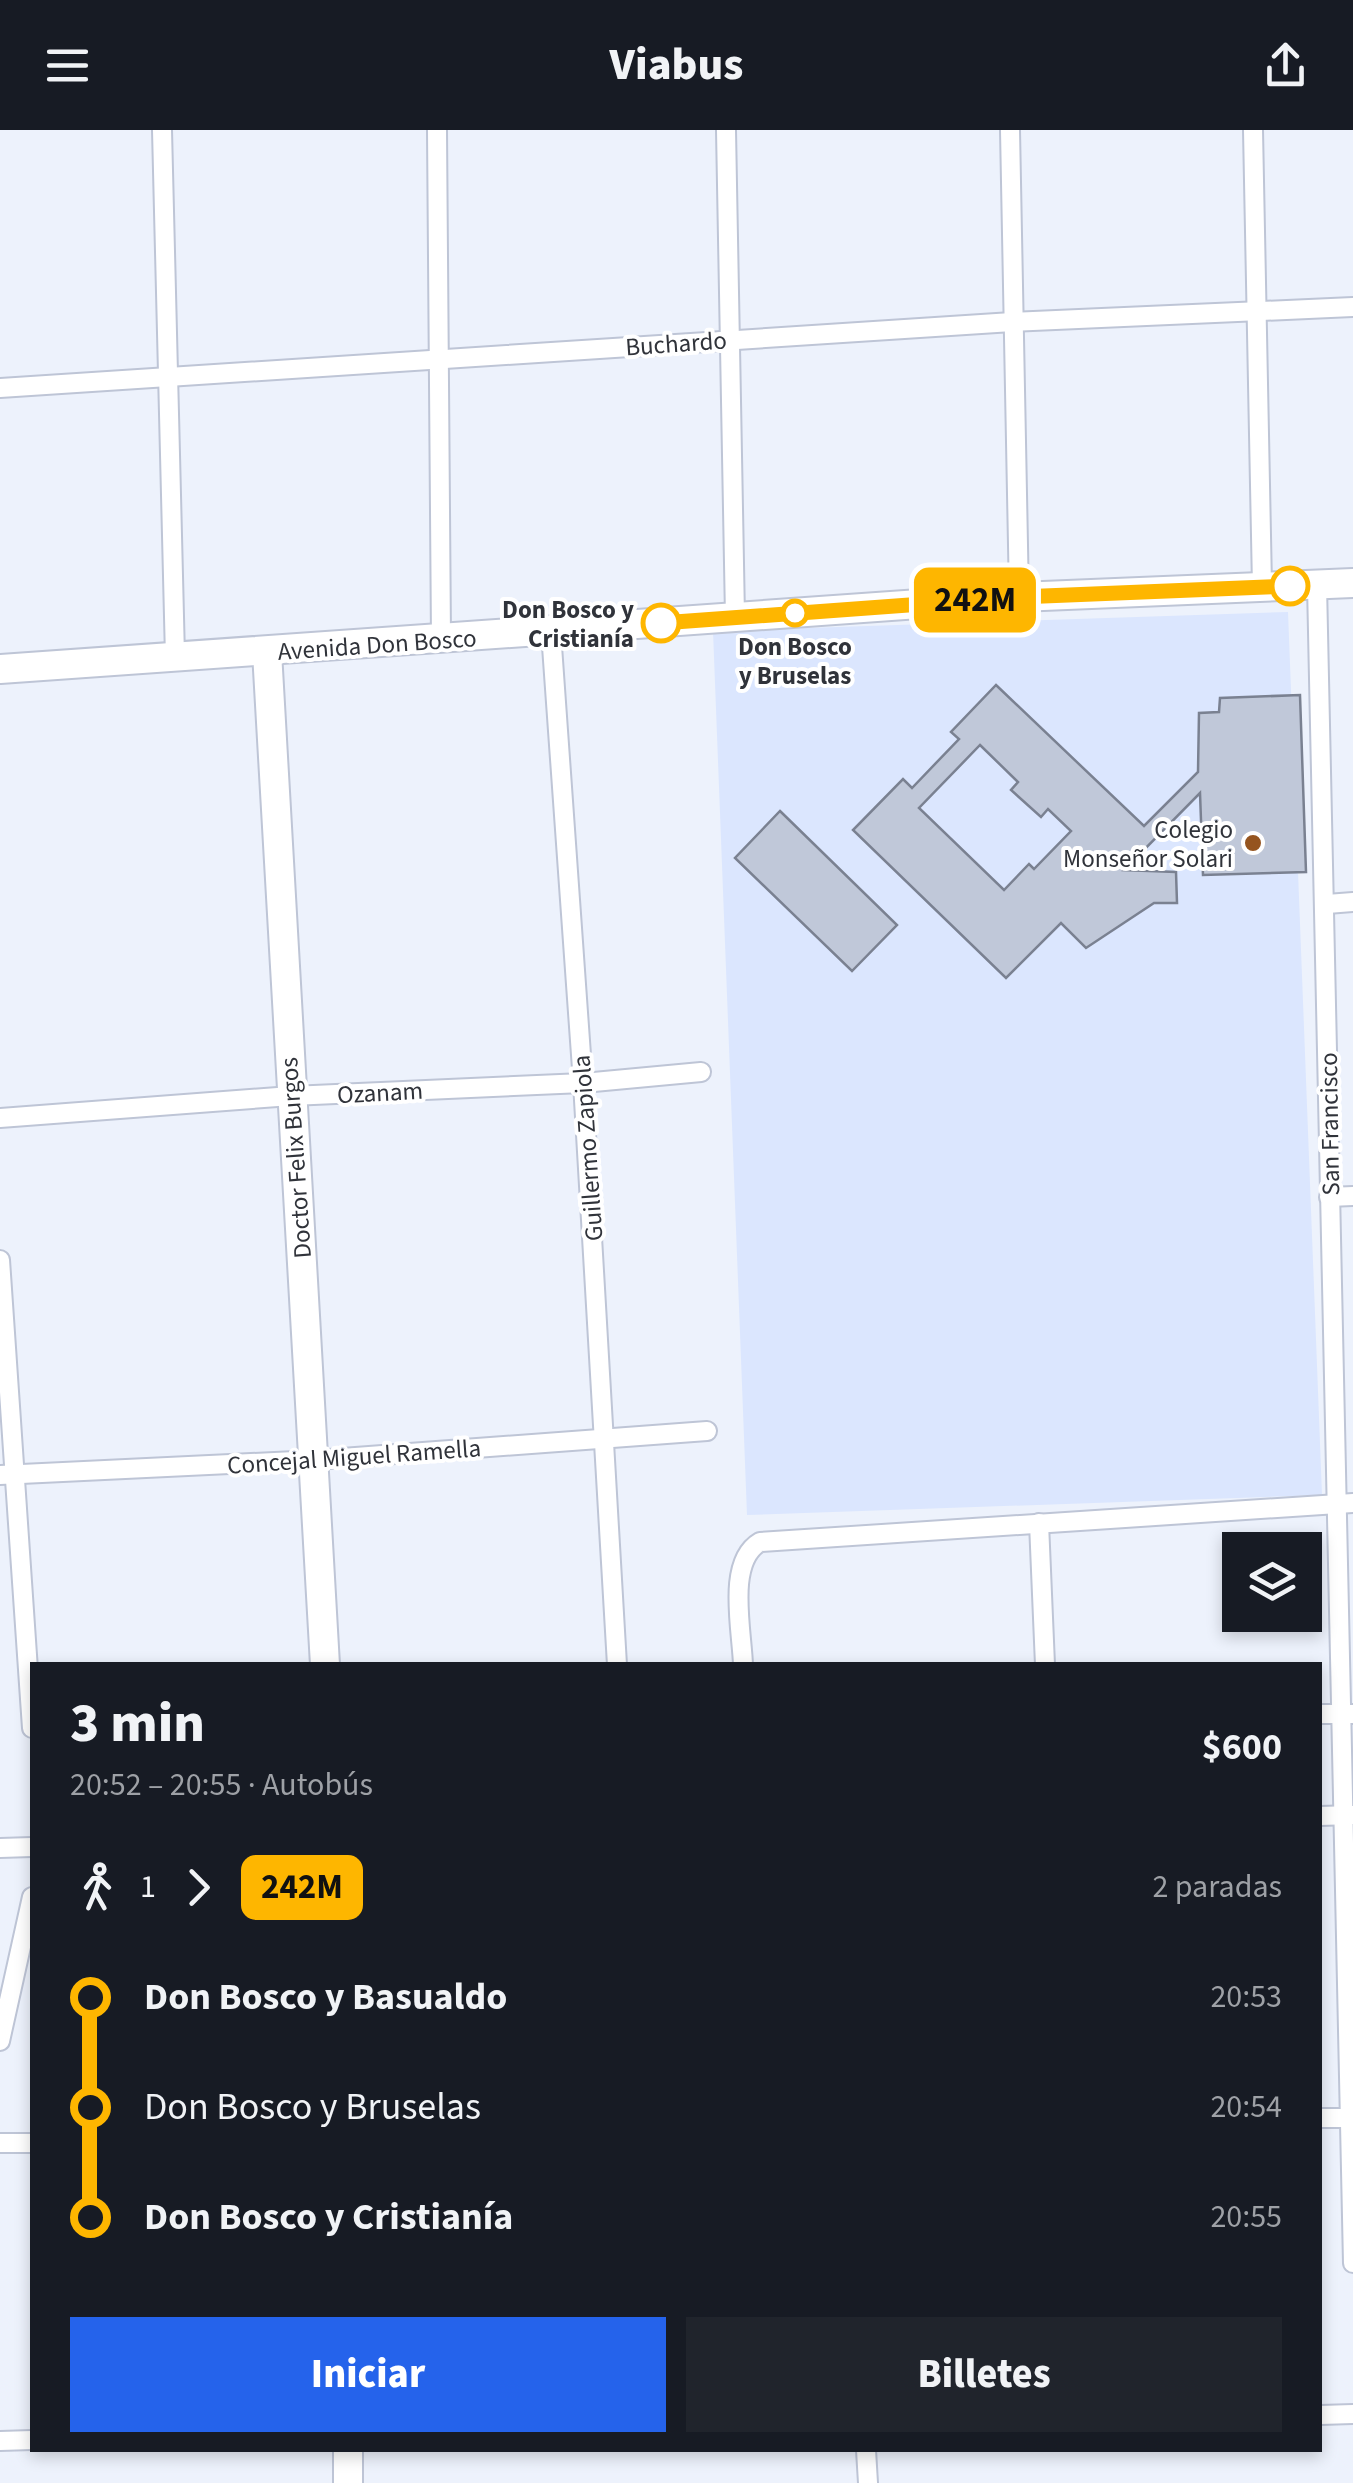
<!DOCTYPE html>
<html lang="es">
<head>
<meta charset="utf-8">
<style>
  :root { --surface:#171b24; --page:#20242c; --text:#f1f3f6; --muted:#9ea1a6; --accent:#2563eb }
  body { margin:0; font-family:"Source Sans 3",sans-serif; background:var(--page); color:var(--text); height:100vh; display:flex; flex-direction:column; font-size:38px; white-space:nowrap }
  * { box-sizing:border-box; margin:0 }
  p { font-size:32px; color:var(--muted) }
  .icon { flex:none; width:55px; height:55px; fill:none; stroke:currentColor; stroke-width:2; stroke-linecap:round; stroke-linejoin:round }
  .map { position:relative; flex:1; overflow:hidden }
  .panel { position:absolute; left:30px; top:1532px; width:1292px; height:790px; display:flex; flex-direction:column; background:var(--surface); border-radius:0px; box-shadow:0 5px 15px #0003 }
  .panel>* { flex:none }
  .badge { padding:0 20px; border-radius:15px; font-size:35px; line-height:65px }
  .controls { position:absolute; left:1222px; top:1402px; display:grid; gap:20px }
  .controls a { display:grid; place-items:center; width:100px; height:100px; border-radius:0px; background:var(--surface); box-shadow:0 5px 15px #0003; font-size:50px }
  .map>.badge { position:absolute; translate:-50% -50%; box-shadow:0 0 0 5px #fff }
  .legs { display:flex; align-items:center; gap:15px; height:110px; padding:0 40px; font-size:32px }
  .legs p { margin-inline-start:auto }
  .summary { display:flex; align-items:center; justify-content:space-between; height:170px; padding:0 40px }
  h1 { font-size:55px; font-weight:800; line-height:75px }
  .cta { display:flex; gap:20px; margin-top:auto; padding:20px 40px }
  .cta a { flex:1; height:115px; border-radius:0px; background:var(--accent); color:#fff; font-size:40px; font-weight:800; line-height:115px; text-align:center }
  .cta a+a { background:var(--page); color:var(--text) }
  ul { padding:0 40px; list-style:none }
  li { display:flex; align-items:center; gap:35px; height:110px; font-size:38px }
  li i { display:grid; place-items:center; width:15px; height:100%; margin:0 12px; background:currentColor }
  li i::after { content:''; width:25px; height:25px; margin:-12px; border:8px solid; border-radius:50%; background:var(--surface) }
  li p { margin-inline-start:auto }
  li:first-child i { background:linear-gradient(#0000 50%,currentColor 0) }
  li:last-child i { background:linear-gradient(currentColor 50%,#0000 0) }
  header { display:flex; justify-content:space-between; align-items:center; height:130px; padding:0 40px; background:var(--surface); font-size:45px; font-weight:800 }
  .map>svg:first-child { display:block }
  .built { fill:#dbe6fe }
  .building { fill:#c0c8d9; stroke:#7a8191; stroke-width:2.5; fill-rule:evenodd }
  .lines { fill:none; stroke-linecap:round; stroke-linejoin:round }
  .street-casing { stroke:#bec5d6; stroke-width:22 }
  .secondary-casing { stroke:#bec5d6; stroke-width:32 }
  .street { stroke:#fff; stroke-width:18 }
  .secondary { stroke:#fff; stroke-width:28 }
  .line-1-casing { stroke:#fff; stroke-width:22 }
  .line-1 { stroke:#feb600; stroke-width:15 }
  .stop-1-dot { fill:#fff; stroke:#feb600; stroke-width:5 }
  .poi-dot { fill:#95541f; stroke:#fff; stroke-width:4 }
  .labels { text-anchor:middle; stroke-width:8; stroke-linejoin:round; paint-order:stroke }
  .street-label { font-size:25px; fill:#30333a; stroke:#fff }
  .stop-label { font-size:25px; font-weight:bold; fill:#30333a; stroke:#fff; text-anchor:end }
  .poi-label { font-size:25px; fill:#30333a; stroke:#fff; text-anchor:end }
</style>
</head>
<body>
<header><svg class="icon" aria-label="menu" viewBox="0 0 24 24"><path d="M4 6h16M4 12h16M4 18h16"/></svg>Viabus<svg class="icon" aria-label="share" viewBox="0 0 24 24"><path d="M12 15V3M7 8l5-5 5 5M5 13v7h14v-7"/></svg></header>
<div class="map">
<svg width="1353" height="2353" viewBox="0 0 1353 2353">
  <rect width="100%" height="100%" fill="#edf2fc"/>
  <!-- built -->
  <path class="built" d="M 1288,482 L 1322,1365 L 747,1385 L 713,501 Z"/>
  <!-- building -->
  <g class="building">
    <path d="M 996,555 L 1144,696 L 1198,642 L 1199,583 L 1219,582 L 1220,568 L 1300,565 L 1306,742 L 1203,745 L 1200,663 L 1124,740 L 1176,742 L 1177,773 L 1154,773 L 1086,818 L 1061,793 L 1006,848 L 853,700 L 903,649 L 912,658 L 959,609 L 951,602 ZM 980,615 L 1018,652 L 1011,660 L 1041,687 L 1048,679 L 1071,701 L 1034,739 L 1029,734 L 1004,760 L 919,678 Z"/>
    <path d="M 780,681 L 897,795 L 852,841 L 735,728 Z"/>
  </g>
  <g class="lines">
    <defs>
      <g id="street">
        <path d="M 162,0 L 175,527"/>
        <path d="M 437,0 L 441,508"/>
        <path d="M 726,0 L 735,487"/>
        <path d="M 1010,0 L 1019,467"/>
        <path d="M 1253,0 L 1262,456"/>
        <path d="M 0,258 L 1012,192 L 1353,177"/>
        <path d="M 1317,455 L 1353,2133"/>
        <path d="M 551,502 L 583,953 L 617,1535"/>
        <path d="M 1327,774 L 1353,772"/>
        <path d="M 0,988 L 291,966 L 583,953 L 701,942"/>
        <path d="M 1329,1067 L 1353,1066"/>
        <path d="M 0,1130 L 32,1598"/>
        <path d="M 0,1345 L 315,1330 L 707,1301"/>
        <path d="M 1039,1393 L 1045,1535"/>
        <path d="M 743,1535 C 742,1500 726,1432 760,1412 L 1353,1373"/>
        <path d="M 1320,1584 L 1353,1584"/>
        <path d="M 1320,1686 L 1353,1685"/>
        <path d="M 0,1718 L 32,1717"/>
        <path d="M 0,1911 L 32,1767"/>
        <path d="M 1320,1988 L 1353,1988"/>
        <path d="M 0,2013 L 32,2013"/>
        <path d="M 1320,2285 L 1353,2284"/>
        <path d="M 0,2311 L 32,2310"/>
        <path d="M 866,2320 L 868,2353"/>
      </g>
      <g id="secondary">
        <path d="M 267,522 L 325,1535"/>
        <path d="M 0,539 L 1019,467 L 1353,453"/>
        <path d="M 348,2320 L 348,2353"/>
      </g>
    </defs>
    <!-- street casing -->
    <use href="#street" class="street-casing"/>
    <!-- secondary casing -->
    <use href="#secondary" class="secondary-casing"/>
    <!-- street -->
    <use href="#street" class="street"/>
    <!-- secondary -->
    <use href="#secondary" class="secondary"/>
  </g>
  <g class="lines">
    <defs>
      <path id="line-1" d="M 661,493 L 1019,467 L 1290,456"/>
    </defs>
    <!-- line-1 casing -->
    <use href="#line-1" class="line-1-casing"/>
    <!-- line-1 -->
    <use href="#line-1" class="line-1"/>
  </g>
  <!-- markers -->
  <g class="stop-1-dot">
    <circle cx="1290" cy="456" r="18"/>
    <circle cx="795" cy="483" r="12"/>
    <circle cx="661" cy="493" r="18"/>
  </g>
  <circle class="poi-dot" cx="1253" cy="713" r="10"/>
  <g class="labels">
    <!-- street labels -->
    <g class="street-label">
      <text transform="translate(676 213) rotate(-4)" y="9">Buchardo</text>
      <text transform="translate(377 514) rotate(-4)" y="9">Avenida Don Bosco</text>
      <text transform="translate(380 962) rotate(-3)" y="9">Ozanam</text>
      <text transform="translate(1329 994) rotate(-91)" y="9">San Francisco</text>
      <text transform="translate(587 1018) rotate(-94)" y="9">Guillermo Zapiola</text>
      <text transform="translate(295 1028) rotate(-94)" y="9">Doctor Felix Burgos</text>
      <text transform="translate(354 1326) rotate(-4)" y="9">Concejal Miguel Ramella</text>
    </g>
    <!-- stop labels -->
    <g class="stop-label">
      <text x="634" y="488">Don Bosco y<tspan x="634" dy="29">Cristianía</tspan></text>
      <text x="795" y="525" text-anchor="middle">Don Bosco<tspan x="795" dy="29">y Bruselas</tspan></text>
    </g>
    <!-- poi labels -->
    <g class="poi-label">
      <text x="1233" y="708">Colegio<tspan x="1233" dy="29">Monseñor Solari</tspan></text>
    </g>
  </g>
</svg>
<div class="controls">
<a><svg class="icon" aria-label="layers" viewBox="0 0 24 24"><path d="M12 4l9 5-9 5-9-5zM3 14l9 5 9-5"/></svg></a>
</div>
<b class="badge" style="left:975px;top:470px;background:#feb600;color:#111">242M</b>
<section class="panel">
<div class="summary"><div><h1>3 min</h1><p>20:52 – 20:55 · Autobús</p></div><b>$600</b></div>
<div class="legs"><svg class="icon" aria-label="walk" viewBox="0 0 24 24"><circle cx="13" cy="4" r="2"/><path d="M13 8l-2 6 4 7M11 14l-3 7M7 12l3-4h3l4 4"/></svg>1<svg class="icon" aria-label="forward" viewBox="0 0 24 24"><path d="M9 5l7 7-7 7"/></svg><b class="badge" style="background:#feb600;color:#111">242M</b><p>2 paradas</p></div>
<ul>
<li><i style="color:#feb600"></i><b>Don Bosco y Basualdo</b><p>20:53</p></li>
<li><i style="color:#feb600"></i><span>Don Bosco y Bruselas</span><p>20:54</p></li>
<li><i style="color:#feb600"></i><b>Don Bosco y Cristianía</b><p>20:55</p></li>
</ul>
<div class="cta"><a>Iniciar</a><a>Billetes</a></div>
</section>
</div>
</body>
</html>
